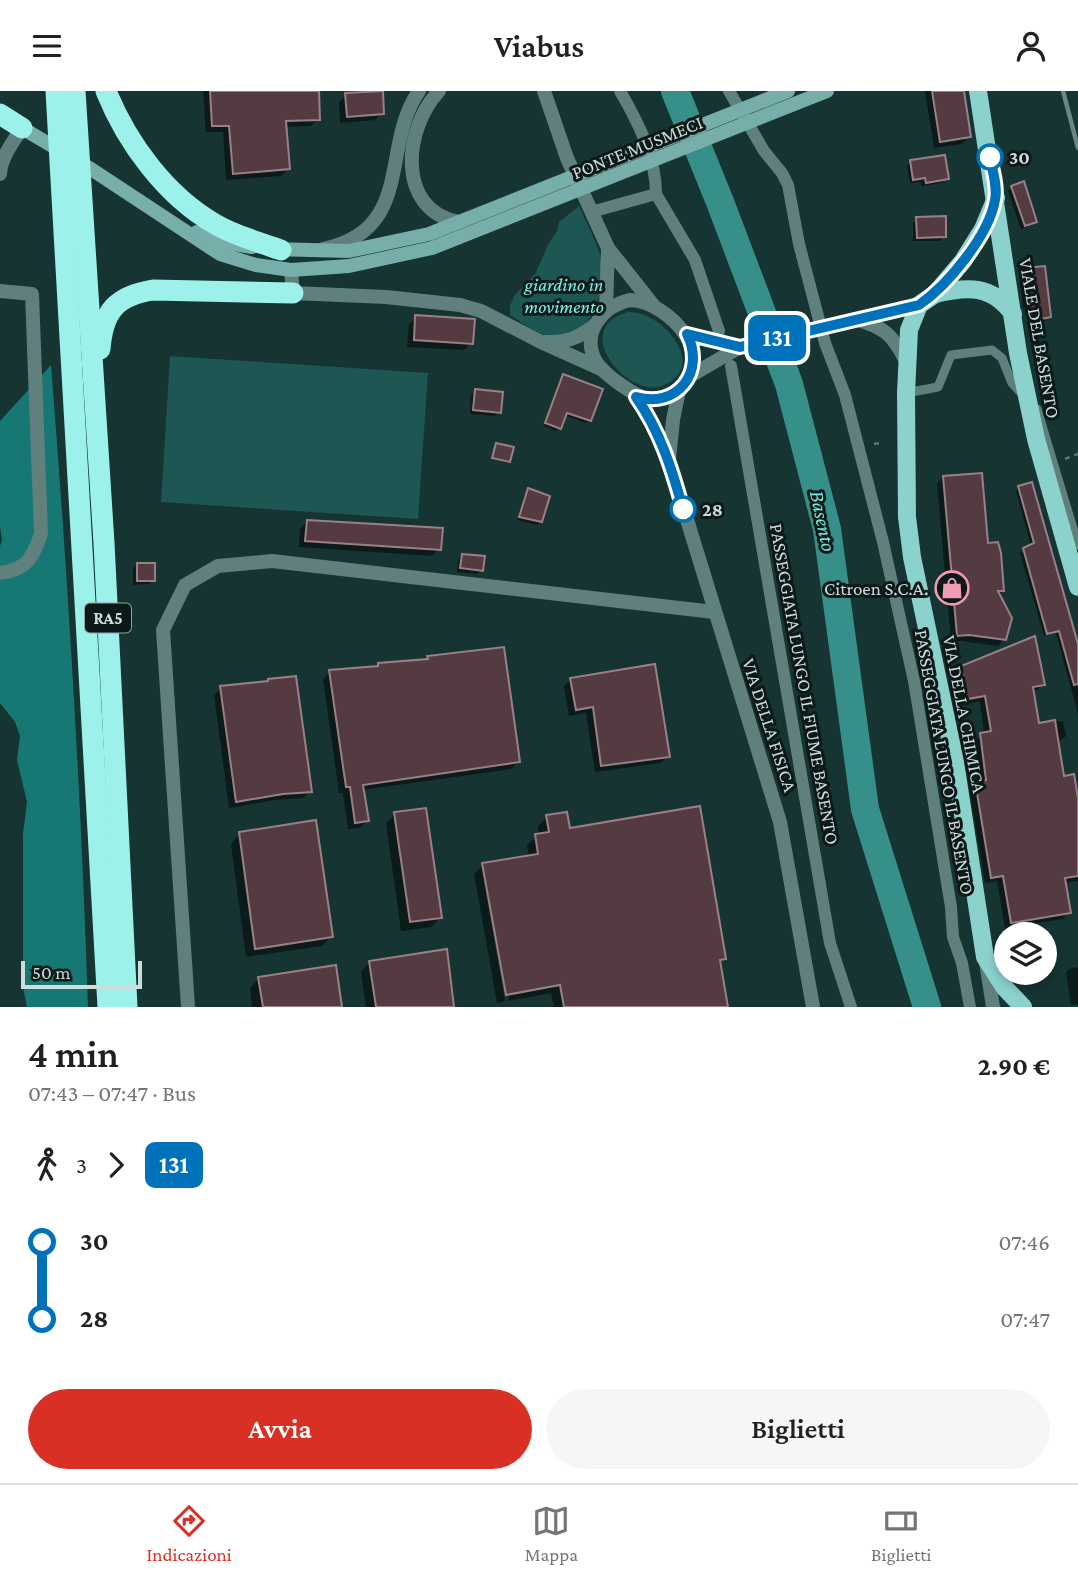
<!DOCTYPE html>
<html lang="it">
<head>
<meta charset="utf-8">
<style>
  :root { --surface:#fff; --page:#f6f6f6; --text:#202124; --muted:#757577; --line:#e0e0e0; --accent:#d93025 }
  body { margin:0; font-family:"Crimson Pro",serif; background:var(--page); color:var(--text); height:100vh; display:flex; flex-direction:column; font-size:26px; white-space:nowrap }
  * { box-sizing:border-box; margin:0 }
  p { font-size:23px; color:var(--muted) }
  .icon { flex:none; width:38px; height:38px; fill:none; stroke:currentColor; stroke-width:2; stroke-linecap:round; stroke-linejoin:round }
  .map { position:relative; height:916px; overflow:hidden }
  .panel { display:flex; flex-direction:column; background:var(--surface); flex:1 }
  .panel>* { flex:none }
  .badge { padding:0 14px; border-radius:10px; font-size:24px; line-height:46px }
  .buttons { position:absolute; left:994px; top:831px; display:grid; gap:14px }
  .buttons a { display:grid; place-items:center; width:63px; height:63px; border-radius:50%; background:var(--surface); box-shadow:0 4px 10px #0003; font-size:35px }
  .scale { position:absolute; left:21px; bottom:18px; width:121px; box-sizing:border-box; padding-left:7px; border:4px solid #ccdddb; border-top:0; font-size:19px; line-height:24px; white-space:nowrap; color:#ccdddb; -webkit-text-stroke:5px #0c1918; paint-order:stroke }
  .map>.badge { position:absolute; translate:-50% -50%; box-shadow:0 0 0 4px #fff }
  .legs { display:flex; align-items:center; gap:10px; height:77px; padding:0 28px; font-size:23px }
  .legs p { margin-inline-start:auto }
  .summary { display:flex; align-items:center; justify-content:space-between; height:119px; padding:0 28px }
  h1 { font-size:38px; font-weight:600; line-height:52px }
  .cta { display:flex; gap:14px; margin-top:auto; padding:14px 28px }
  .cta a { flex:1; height:80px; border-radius:42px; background:var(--accent); color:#fff; font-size:28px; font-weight:600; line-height:80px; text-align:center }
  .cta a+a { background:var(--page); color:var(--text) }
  ul { padding:0 28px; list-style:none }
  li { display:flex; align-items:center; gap:24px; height:77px; font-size:26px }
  li i { display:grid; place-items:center; width:10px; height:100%; margin:0 9px; background:currentColor }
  li i::after { content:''; width:18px; height:18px; margin:-9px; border:5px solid; border-radius:50%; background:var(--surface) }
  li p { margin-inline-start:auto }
  li:first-child i { background:linear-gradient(#0000 50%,currentColor 0) }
  li:last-child i { background:linear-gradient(currentColor 50%,#0000 0) }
  header { display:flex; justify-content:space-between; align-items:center; height:91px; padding:0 28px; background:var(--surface); font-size:32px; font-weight:600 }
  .tabs { display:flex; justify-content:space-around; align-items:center; height:98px; border-top:2px solid var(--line); background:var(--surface); font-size:19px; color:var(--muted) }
  .tabs a { display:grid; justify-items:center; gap:4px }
  .tabs .on { color:var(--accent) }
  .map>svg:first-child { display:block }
  .green { fill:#1d5652 }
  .forest { fill:#177772 }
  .shadow { fill:#0007 }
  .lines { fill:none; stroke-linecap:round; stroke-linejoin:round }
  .river { stroke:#378f8a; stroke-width:28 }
  .building { fill:#543b42; stroke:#9b7f86; stroke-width:2 }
  .path { stroke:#5e7775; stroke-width:2.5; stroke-dasharray:5 5; stroke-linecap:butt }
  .service { stroke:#5f807d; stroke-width:9 }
  .pedestrian { stroke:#5f807d; stroke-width:12 }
  .minor { stroke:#5f807d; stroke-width:14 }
  .tertiary { stroke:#5f807d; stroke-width:14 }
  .secondary { stroke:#78aeaa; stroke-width:14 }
  .primary { stroke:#8bd1cc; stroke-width:18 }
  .motorway { stroke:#9cf2eb; stroke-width:21 }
  .rail { stroke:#6d8583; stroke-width:4.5 }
  .line-1-casing { stroke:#fff; stroke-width:16 }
  .line-1 { stroke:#0072bc; stroke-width:10 }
  .stop-1-dot { fill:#fff; stroke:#0072bc; stroke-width:3.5 }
  .labels { text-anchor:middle; stroke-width:6; stroke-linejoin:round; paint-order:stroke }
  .shield { fill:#0c1918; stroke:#92a2a0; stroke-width:2 }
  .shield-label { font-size:18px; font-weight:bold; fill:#ccdddb }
  .street-label { font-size:19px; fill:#ccdddb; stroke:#0c1918 }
  .stop-label { font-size:19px; font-weight:bold; fill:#ccdddb; stroke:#0c1918; text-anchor:start }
  .park-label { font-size:19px; font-style:italic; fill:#78f7ee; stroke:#0c1918 }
  .poi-label { font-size:19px; fill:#ccdddb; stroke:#0c1918; text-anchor:end }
  .water-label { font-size:21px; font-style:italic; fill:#6dece4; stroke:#0c1918 }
</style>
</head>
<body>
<header><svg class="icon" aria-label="menu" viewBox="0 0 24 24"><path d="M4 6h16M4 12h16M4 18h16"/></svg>Viabus<svg class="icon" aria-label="person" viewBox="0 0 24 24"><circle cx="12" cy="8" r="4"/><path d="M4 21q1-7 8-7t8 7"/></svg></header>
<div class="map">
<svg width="1078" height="916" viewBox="0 0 1078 916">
  <rect width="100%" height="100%" fill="#153432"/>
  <!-- green -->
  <g class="green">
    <path d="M 579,115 C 587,134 600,155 602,175 C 605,209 588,251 548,245 C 535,242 521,231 510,224 L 510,215 L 514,205 L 535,183 L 549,152 L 557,140 L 559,131 Z"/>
    <path d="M 628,221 C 662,219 711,277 662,295 C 629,308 568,238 628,221 Z"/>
    <path d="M 170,265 L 428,282 L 418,428 L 161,411 Z"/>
  </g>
  <!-- forest -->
  <path class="forest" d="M 51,274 C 68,488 81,702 88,916 L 27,916 L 23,896 L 23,743 L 27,711 L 17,669 L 20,645 L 15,631 L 0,612 L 0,455 L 2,449 L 0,436 L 0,330 Z"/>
  <!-- shadow -->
  <g class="shadow">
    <path d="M 203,0 L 317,0 L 318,28 L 311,35 L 285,36 L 288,78 L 281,85 L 226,89 L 223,41 L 206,41 Z"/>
    <path d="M 925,0 L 962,0 L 969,46 L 962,53 L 934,57 Z"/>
    <path d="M 346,4 L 382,22 L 375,29 L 340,32 L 339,11 Z"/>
    <path d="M 911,71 L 947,88 L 942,92 L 922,95 L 921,91 L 910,92 L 907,75 Z"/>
    <path d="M 1012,96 L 1035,130 L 1032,134 L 1021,138 L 1008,100 Z"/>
    <path d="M 917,128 L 945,145 L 940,150 L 913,150 L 913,132 Z"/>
    <path d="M 1024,179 L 1049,225 L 1045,230 L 1029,234 L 1027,216 L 1023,217 L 1019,184 Z"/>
    <path d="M 416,226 L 471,252 L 464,259 L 407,256 L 409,233 Z"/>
    <path d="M 564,285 L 589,329 L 586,332 L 564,324 L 556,340 L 544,335 Z"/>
    <path d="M 476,300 L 499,321 L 495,325 L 470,323 L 471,304 Z"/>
    <path d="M 496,354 L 509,370 L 507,372 L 492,368 Z"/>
    <path d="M 943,386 L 986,454 L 999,463 L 1004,548 L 998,555 L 961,550 L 951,551 L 937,393 Z"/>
    <path d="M 1019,396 L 1078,563 L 1078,623 L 1056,542 L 1044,545 L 1020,462 L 1031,455 L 1016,400 Z"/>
    <path d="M 529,399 L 541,430 L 537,434 L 517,429 L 525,403 Z"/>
    <path d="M 307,431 L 439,458 L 432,465 L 299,456 L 300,438 Z"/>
    <path d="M 462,464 L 481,479 L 477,483 L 457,481 L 458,469 Z"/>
    <path d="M 137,473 L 154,489 L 149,493 L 133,494 L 133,478 Z"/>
    <path d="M 428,567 L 518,671 L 511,678 L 362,699 L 367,730 L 360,737 L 348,738 L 343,702 L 339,702 L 323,588 L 330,581 L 425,570 Z"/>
    <path d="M 962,576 L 1043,593 L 1037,599 L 1032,600 L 1037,634 L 1063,630 L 1066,645 L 1057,652 L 1062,687 L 1078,718 L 1078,790 L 1064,792 L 1069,821 L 1063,828 L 1005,837 L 997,790 L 985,792 L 969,698 L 975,692 L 980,691 L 975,650 L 984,643 L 980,610 L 962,614 L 956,583 Z"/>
    <path d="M 571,588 L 668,665 L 661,672 L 595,681 L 586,622 L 569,625 L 564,595 Z"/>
    <path d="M 269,589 L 310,700 L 303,707 L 274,709 L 229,717 L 214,604 L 221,597 L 266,592 Z"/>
    <path d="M 395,723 L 440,827 L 431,836 L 401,840 L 386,732 Z"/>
    <path d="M 547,726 L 568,739 L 724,867 L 719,873 L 726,916 L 554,916 L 551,902 L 509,910 L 485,779 L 482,779 L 505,910 L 497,912 L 474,783 L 483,774 L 529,767 L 527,754 L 539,744 L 538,735 Z"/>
    <path d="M 240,743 L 331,846 L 322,855 L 246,866 L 231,753 Z"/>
    <path d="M 370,871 L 453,916 L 366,916 L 361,881 Z"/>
    <path d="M 1078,876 L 1078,913 L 1071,914 L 1066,882 L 1069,878 Z"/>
    <path d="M 259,887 L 341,916 L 252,916 L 250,897 Z"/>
  </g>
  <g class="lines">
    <!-- river -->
    <path class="river" d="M 675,0 L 720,111 L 789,293 L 827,438 L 865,718 L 927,916"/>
  </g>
  <!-- building -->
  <g class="building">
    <path d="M 210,0 L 319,0 L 320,29 L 286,30 L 290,78 L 233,83 L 229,35 L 212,35 Z"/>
    <path d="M 383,0 L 384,23 L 347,26 L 345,2 Z"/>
    <path d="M 932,0 L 964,0 L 971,46 L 940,51 Z"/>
    <path d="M 945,64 L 949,88 L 926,92 L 925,87 L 913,89 L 910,69 Z"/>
    <path d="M 1024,90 L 1037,131 L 1025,135 L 1011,95 Z"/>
    <path d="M 946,125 L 946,146 L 917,147 L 916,126 Z"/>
    <path d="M 1045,175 L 1051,226 L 1033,230 L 1031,213 L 1027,214 L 1023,177 Z"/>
    <path d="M 415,224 L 475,228 L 473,253 L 414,249 Z"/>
    <path d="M 563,283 L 603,298 L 591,330 L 567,322 L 561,338 L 545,332 Z"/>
    <path d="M 475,298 L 503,301 L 501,322 L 473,319 Z"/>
    <path d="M 496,352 L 514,356 L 510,371 L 492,367 Z"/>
    <path d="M 982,382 L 988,452 L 998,451 L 1001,462 L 1004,500 L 998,500 L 1012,527 L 1006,549 L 969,544 L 957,545 L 943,385 Z"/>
    <path d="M 1032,391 L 1078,553 L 1078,593 L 1074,594 L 1059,540 L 1047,543 L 1023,457 L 1034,452 L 1018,395 Z"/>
    <path d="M 528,397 L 550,405 L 542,431 L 519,426 Z"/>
    <path d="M 307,429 L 443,437 L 441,459 L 305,450 Z"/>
    <path d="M 462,463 L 485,465 L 483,480 L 460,477 Z"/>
    <rect x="137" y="472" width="18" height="18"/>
    <path d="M 1035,545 L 1045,594 L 1033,596 L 1039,632 L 1055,629 L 1064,685 L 1074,683 L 1078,707 L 1078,785 L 1065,787 L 1071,822 L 1011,832 L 1003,785 L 991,787 L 975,690 L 986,689 L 980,642 L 991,640 L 985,605 L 968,608 L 961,575 Z"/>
    <path d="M 504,556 L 520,671 L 363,694 L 369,730 L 355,732 L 350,696 L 346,696 L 329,579 L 378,575 L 378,572 L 428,568 L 427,565 Z"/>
    <path d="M 655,573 L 670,666 L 601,675 L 593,616 L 576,619 L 570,587 Z"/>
    <path d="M 296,585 L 312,701 L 283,703 L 236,711 L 220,595 L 268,590 L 268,588 Z"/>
    <path d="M 700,715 L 726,868 L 720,869 L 728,916 L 564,916 L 560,894 L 506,904 L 482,772 L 538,763 L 535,743 L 549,741 L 546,724 L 567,721 L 570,737 Z"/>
    <path d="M 426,717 L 442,827 L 410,831 L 394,721 Z"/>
    <path d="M 316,729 L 333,846 L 255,858 L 239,741 Z"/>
    <path d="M 447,858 L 454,916 L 376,916 L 369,870 Z"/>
    <path d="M 336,874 L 342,916 L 263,916 L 258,886 Z"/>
  </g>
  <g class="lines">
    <!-- path -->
    <g class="path">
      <path d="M 874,353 L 881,352"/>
      <path d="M 1065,368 L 1078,363"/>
    </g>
    <!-- service -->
    <g class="service">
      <path d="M 906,302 L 938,296 L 951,264 L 992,259 L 1002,267 L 1012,292 L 1024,305"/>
      <path d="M 1037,318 L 1078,454"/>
    </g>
    <!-- pedestrian -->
    <g class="pedestrian">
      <path d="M 729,0 L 764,60 L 782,82 L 788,94 L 799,153 L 825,252 L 845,304 L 883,451 L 914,590 L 951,816 L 953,846 L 962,872 L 970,916"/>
      <path d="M 656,103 L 695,169 L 719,240"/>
      <path d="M 591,121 L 656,103 C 656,66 638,31 620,0"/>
      <path d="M 731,275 L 830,852 L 851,916"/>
    </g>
    <!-- minor -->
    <g class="minor">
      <path d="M 0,83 C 1,66 13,51 22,37"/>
      <path d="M 0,200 L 32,203 L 41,443 C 33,467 26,479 0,482"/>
    </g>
    <!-- tertiary -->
    <g class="tertiary">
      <path d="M 439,0 C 404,37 395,119 459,131"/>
      <path d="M 544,0 L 567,67 L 608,157 L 654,215"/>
      <path d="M 323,158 C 415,139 380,56 419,0"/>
      <path d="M 291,179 L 293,202 L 386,206 L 460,214 L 481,220 L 539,250 L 601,278"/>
      <path d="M 630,209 C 670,210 723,271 675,301 C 651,317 633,303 613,288 C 606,282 599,277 595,269 C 581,241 603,215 630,209 Z"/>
      <path d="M 606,219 L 608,157"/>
      <path d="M 856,228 C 885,237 892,243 906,270"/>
      <path d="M 687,243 L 740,256"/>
      <path d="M 545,251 C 566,252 579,247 595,234"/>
      <path d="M 690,285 L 740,256 L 919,214"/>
      <path d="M 636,306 L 647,321 L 669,370 L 780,731 L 813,916"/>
      <path d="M 669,368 L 673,329 L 679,299"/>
      <path d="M 986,871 L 993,916"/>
      <path d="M 188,916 L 163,539 L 185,494 L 218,475 L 272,470 L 714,521"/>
    </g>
    <!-- secondary -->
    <g class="secondary">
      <path d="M 22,37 L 91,78 L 220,163 L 256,174 L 291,179 L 349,175 L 432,157 L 827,0"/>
      <path d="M 197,141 L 222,151 L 252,156"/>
      <path d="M 272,158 L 349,160 L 429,143 L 788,0"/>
    </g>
    <!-- primary -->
    <g class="primary">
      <path d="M 978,0 L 1018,262 L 1036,348 L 1078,496"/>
      <path d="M 996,107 L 983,138 L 963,170 L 935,203 L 919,214 L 909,239 L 906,302 L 907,426 L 912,466 L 955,671 L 985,866 L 1005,897 L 1023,916"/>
      <path d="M 935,203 C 968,195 992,194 1013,223"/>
    </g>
    <!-- motorway -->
    <g class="motorway">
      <path d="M 56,0 L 108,916"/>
      <path d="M 75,0 L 104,452 L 127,916"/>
      <path d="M 106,0 C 127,52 166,105 215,133 C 235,145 259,151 281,159"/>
      <path d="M 0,23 L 22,37"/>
      <path d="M 100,258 C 103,220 116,205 153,199 L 293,202"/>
    </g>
    <!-- rail -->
    <path class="rail" d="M 1063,0 L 1078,57"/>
  </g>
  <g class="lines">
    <defs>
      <path id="line-1" d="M 683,418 C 672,378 660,340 636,306 C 677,318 706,281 687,243 L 740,256 L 919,214 C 948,194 989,144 995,109 C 998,96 992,78 990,66"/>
    </defs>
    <!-- line-1 casing -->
    <use href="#line-1" class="line-1-casing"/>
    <!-- line-1 -->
    <use href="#line-1" class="line-1"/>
  </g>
  <!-- icons -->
  <defs>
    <symbol id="shop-ring" viewBox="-11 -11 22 22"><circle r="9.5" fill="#0c1918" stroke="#f09ab4" stroke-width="1.5"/><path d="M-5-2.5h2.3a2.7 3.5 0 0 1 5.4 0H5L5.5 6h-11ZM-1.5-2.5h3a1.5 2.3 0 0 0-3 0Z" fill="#f09ab4"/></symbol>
  </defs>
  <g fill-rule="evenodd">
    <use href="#shop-ring" x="933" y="478" width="38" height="38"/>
  </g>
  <!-- markers -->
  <g class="stop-1-dot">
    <circle cx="990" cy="66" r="12"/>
    <circle cx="683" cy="418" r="12"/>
  </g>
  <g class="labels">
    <!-- shield labels -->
    <rect class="shield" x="85" y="512.5" width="46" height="29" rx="5"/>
    <g class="shield-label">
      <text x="108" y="533">RA5</text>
    </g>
    <!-- street labels -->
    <g class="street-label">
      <text transform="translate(637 56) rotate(-22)" y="7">PONTE MUSMECI</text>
      <text transform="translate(1040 247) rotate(80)" y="7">VIALE DEL BASENTO</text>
      <text transform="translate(805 593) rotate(80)" y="7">PASSEGGIATA LUNGO IL FIUME BASENTO</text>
      <text transform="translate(965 623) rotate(79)" y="7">VIA DELLA CHIMICA</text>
      <text transform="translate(770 634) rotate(72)" y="7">VIA DELLA FISICA</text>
      <text transform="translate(945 671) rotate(80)" y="7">PASSEGGIATA LUNGO IL BASENTO</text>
    </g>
    <!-- stop labels -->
    <g class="stop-label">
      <text x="1009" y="73">30</text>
      <text x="702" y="425">28</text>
    </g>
    <!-- park labels -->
    <g class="park-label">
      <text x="564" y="200">giardino in<tspan x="564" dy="22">movimento</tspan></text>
    </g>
    <!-- poi labels -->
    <g class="poi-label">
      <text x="928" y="504">Citroen S.C.A.</text>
    </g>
    <!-- water labels -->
    <g class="water-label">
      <text transform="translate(823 430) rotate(78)" y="7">Basento</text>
    </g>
  </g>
</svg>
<div class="buttons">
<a><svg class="icon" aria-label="layers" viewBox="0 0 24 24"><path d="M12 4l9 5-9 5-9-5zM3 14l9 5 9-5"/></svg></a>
</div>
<div class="scale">50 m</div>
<b class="badge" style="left:777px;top:247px;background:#0072bc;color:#fff">131</b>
</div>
<section class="panel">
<div class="summary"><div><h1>4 min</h1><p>07:43 – 07:47 · Bus</p></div><b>2.90 €</b></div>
<div class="legs"><svg class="icon" aria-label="walk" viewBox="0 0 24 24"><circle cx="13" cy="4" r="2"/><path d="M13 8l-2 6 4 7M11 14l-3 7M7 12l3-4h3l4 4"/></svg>3<svg class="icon" aria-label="forward" viewBox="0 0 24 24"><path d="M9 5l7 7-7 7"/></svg><b class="badge" style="background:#0072bc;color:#fff">131</b></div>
<ul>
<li><i style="color:#0072bc"></i><b>30</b><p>07:46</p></li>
<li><i style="color:#0072bc"></i><b>28</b><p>07:47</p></li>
</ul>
<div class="cta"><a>Avvia</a><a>Biglietti</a></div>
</section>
<nav class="tabs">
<a class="on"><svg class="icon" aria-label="directions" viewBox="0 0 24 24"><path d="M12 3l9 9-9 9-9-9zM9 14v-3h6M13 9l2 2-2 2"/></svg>Indicazioni</a>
<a><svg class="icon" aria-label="map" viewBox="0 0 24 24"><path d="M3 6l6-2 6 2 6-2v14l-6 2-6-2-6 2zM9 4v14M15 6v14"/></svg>Mappa</a>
<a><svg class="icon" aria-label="tickets" viewBox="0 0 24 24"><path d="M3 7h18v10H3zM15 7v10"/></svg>Biglietti</a>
</nav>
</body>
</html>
